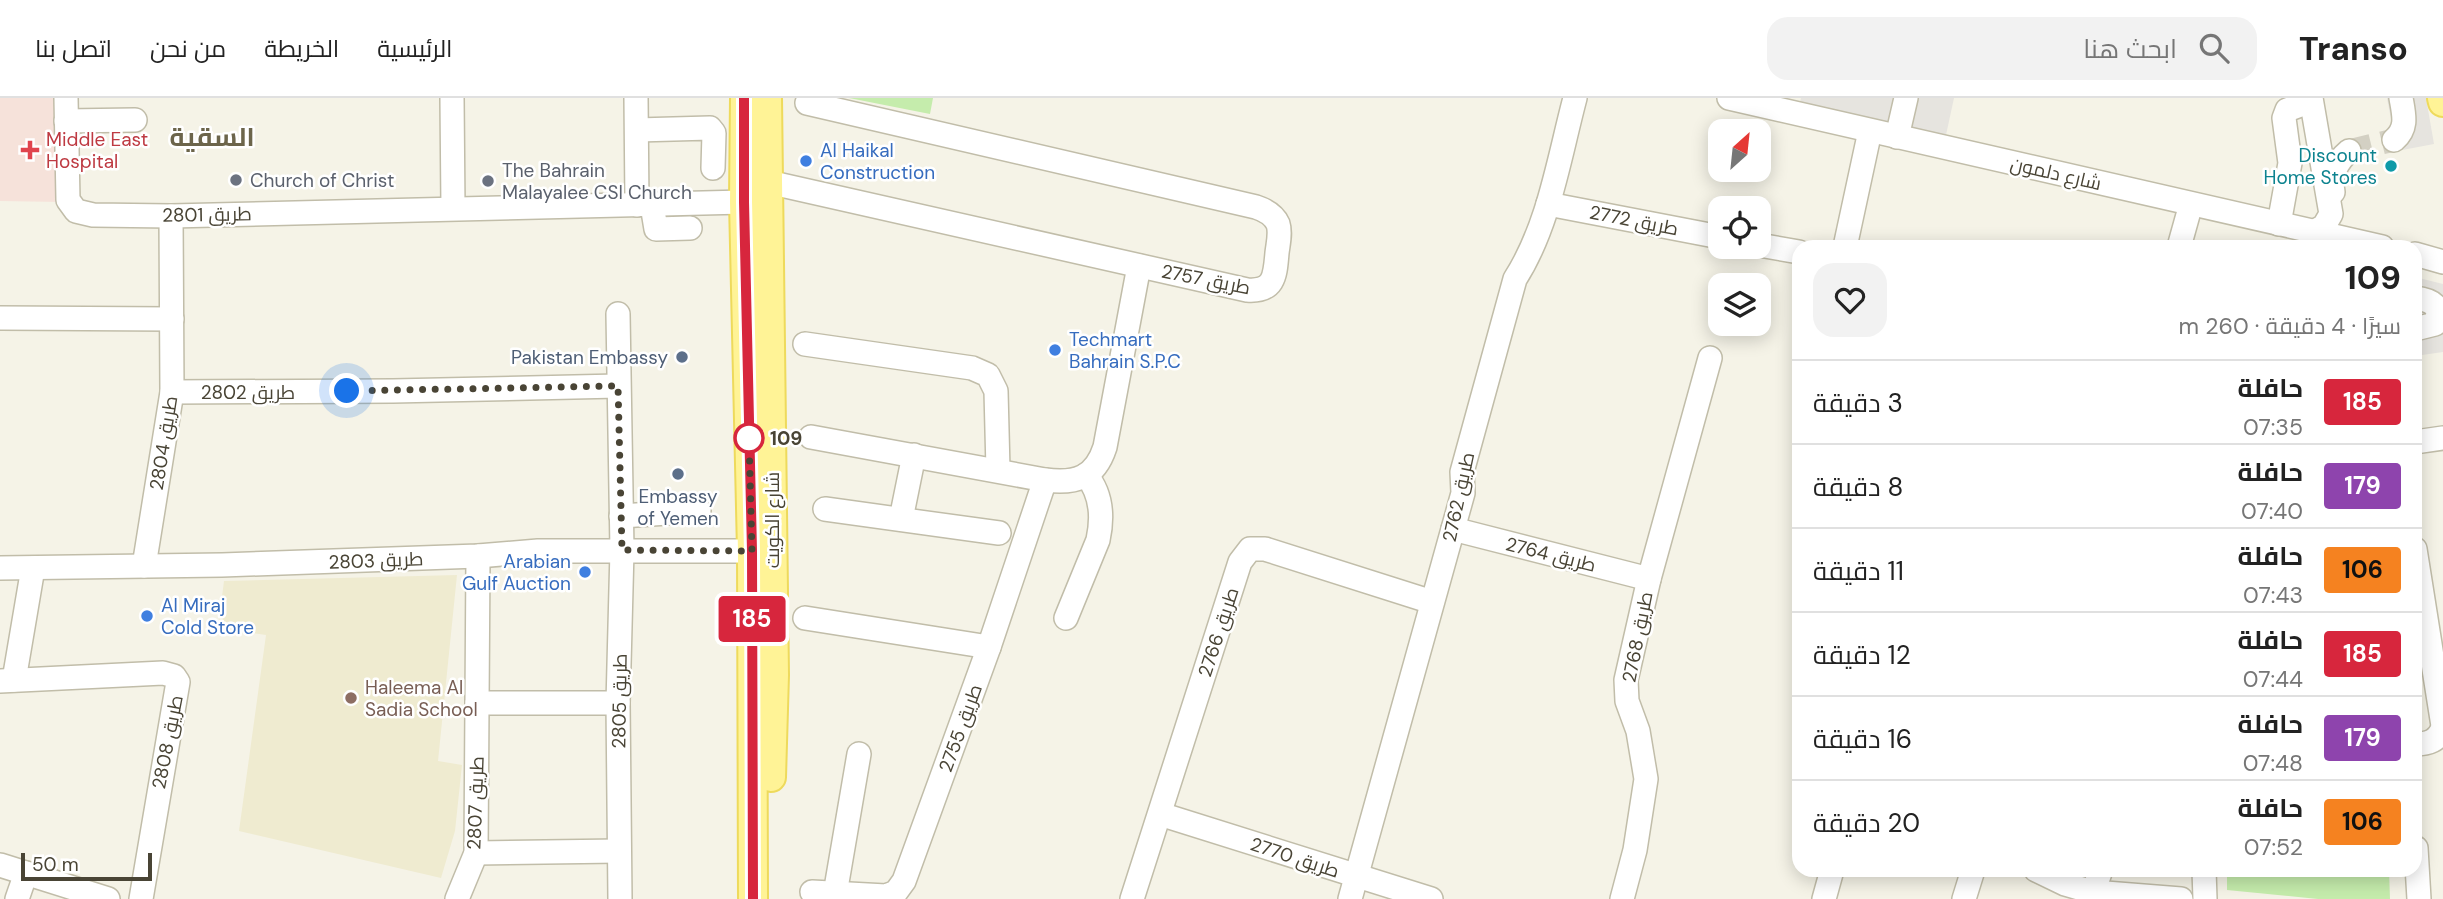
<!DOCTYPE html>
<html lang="ar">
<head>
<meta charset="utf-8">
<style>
  :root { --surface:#fff; --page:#f2f2f2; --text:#222; --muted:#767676; --line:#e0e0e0 }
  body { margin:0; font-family:"DM Sans",Cairo,sans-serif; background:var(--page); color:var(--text); direction:rtl; height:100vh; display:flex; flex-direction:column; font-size:26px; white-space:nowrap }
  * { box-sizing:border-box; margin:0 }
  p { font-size:23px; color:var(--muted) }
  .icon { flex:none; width:38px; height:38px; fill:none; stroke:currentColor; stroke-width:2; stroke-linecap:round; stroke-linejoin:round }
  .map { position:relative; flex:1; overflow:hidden; direction:ltr }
  .drawer { position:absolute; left:1792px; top:142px; width:630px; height:637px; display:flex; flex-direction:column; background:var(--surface); border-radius:21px; box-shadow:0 4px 18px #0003; direction:rtl }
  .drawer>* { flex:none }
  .badge { padding:0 14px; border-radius:5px; font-size:24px; line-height:46px }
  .needle { width:46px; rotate:27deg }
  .tools { position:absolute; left:1708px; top:21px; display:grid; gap:14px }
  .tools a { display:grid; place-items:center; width:63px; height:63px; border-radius:14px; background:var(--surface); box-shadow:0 4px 18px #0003; font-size:35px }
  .scale { position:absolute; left:21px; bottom:18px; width:131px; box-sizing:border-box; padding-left:7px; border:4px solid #494435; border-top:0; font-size:19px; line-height:24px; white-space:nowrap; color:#494435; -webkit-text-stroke:5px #fff; paint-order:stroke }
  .you { position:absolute; width:35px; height:35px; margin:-18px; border:5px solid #fff; border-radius:50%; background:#1a73e8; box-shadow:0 0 0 10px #1a73e833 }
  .map>.badge { position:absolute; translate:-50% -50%; box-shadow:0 0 0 4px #fff }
  .round { display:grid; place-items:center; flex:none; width:74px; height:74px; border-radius:21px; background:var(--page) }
  .head { display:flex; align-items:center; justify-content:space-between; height:119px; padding:0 21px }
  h1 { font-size:33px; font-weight:700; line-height:52px }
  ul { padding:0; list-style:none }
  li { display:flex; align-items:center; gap:21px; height:84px; padding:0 21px; border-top:2px solid var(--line) }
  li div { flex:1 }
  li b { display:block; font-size:26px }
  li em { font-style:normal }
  li .badge { min-width:77px; font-weight:700; text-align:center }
  header { display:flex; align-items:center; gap:42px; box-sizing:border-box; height:98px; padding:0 35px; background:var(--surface); border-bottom:2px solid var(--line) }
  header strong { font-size:33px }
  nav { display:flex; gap:38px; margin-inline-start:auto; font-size:24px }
  .search { width:490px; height:63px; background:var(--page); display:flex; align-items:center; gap:18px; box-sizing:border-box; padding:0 24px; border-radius:21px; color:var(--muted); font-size:26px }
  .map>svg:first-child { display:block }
  .education { fill:#efebd0 }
  .medical { fill:#f6e2da }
  .green { fill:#c5ecac }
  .parking { fill:#e6e4df }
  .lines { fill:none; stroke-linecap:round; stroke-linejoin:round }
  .minor-tunnel { stroke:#d3d0c3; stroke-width:23; stroke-dasharray:23 11; stroke-linecap:butt }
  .minor-casing { stroke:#c1bda9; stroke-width:26 }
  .major-casing { stroke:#eeda5c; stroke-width:32 }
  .minor { stroke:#fff; stroke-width:23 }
  .major { stroke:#fff396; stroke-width:28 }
  .line-casing { stroke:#fff; stroke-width:16 }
  .line { stroke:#d7263d; stroke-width:10 }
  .walk { stroke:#494435; stroke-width:7; stroke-dasharray:0 12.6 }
  .health-dot { fill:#e0444e; stroke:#fff; stroke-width:2.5 }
  .shop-dot { fill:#3f7fe0; stroke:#fff; stroke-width:2.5 }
  .culture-dot { fill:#0f9aa8; stroke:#fff; stroke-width:2.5 }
  .worship-dot { fill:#6b7280; stroke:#fff; stroke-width:2.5 }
  .service-dot { fill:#5c6f8a; stroke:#fff; stroke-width:2.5 }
  .stop-dot { fill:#fff; stroke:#d7263d; stroke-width:3.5 }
  .education-dot { fill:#8d6e63; stroke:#fff; stroke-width:2.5 }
  .labels { text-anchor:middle; stroke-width:5; stroke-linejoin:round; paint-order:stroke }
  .health-label { font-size:19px; fill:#be3a42; stroke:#fff; text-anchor:start }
  .shop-label { font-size:19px; fill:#366cbe; stroke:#fff; text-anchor:start }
  .culture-label { font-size:19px; fill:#0d838f; stroke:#fff; text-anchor:end }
  .worship-label { font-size:19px; fill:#5b616d; stroke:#fff; text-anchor:start }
  .street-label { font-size:19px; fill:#494435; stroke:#fff }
  .service-label { font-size:19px; fill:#4e5e75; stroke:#fff; text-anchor:end }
  .stop-label { font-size:19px; font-weight:bold; fill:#494435; stroke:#fff; text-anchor:start }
  .education-label { font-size:19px; fill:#785e54; stroke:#fff; text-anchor:start }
  .district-label { font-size:26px; font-weight:bold; fill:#6c654b; stroke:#fff }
</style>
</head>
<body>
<header>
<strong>Transo</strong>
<div class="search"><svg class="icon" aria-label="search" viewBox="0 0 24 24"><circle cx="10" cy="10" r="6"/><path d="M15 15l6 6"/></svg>ابحث هنا</div>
<nav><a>الرئيسية</a><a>الخريطة</a><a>من نحن</a><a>اتصل بنا</a></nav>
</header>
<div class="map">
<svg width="2443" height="801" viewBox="0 0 2443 801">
  <rect width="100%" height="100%" fill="#f5f3e7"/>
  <!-- education -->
  <path class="education" d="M 457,477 L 438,663 L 462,667 L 455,733 L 441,780 L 239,733 L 266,537 L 218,530 L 224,483 Z"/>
  <!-- medical -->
  <path class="medical" d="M 0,0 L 60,0 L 61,104 L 0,103 Z"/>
  <!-- green -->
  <g class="green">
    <path d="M 849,0 L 933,0 L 930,16 Z"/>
    <path d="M 2227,772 L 2389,772 L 2390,801 L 2318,801 L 2227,792 Z"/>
  </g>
  <!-- parking -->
  <g class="parking">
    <path d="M 1801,0 L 1954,0 L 1946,37 L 1800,4 Z"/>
    <path d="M 2387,0 L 2426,0 L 2434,46 L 2397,53 Z"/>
    <path d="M 2415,179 L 2443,186 L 2443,254 L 2415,258 Z"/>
  </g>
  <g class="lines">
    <!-- minor-tunnel -->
    <path class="minor-tunnel" d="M 2349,53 L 2394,42"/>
    <defs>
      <g id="minor">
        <path d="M 66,0 L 68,102 L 76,113 L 93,117 L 171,118 L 744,104"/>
        <path d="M 452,0 L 453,110"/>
        <path d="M 636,0 L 637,107"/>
        <path d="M 1729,0 L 2382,149"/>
        <path d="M 2311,0 L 2331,116 L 2324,128 L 2315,133 L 2311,149"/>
        <path d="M 66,23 L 135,22"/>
        <path d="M 637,32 L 710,30 L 714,35 L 713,70"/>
        <path d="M 1897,39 L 1906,0"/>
        <path d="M 2394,42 C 2408,30 2404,17 2401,0"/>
        <path d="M 768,84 L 1247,192 C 1275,194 1275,177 1277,155 C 1278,146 1281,135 1278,126 C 1274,117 1265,112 1256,109 L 807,5"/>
        <path d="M 2333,94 C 2330,78 2336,64 2349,53"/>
        <path d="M 1548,106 L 1720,139"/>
        <path d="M 652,107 L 656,131 L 690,130"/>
        <path d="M 2279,126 L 2290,65 L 2284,20 L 2287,12 L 2311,3"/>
        <path d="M 1759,147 L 1799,154"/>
        <path d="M 1845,149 L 1870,33"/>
        <path d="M 2179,149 L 2191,106"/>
        <path d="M 2415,156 L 2443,164"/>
        <path d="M 2415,200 C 2432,202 2443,208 2435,226 L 2415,231"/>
        <path d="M 618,216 L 622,452 L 618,605 L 620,801"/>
        <path d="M 0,220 L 172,221"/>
        <path d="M 805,246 L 972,270 L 988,277 L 996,293 L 998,372"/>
        <path d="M 172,294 L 393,293 L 618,288"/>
        <path d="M 811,339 L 1045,382 C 1076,386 1095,380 1105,349 L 1139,168"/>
        <path d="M 2415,344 L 2443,340"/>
        <path d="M 825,411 L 999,435"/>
        <path d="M 621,418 L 699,413"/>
        <path d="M 901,421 L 914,357"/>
        <path d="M 1453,431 L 1649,481"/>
        <path d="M 2415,451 L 2443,628"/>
        <path d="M 144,468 L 172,294 L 171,118"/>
        <path d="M 0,470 L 222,467 L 478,458 L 538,453 L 752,453"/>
        <path d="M 805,520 L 989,549"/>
        <path d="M 1066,520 L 1098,442 C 1103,419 1102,396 1086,377"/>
        <path d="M 14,582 L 33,470"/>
        <path d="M 0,583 L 163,575 L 174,578 L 178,584 L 141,801"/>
        <path d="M 477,605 L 618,605"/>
        <path d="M 2415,646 C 2429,646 2437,643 2443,630"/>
        <path d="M 1160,716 L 1431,801"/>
        <path d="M 2416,750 L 2419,801"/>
        <path d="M 476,755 L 619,753"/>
        <path d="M 0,767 L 108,801"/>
        <path d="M 2036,772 L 2065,786 L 2093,794 L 2181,801"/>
        <path d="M 2204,772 L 2205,801"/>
        <path d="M 812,794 L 886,798 L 896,794 L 904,783 L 989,549 L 1045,382"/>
        <path d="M 2093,794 L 2101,772"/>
        <path d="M 835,796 L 859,656"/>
        <path d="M 17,801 L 26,775"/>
        <path d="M 457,801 L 476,755 L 478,458"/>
        <path d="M 1132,801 L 1240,464 L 1250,451 L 1265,451 L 1432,504"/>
        <path d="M 1350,801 L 1463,395 L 1462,374 L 1515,181 C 1549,128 1559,60 1575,0"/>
        <path d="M 1622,801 L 1635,752 L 1646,681 L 1638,633 L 1627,603 L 1626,582 L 1649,481 L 1710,260"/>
        <path d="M 1824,801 L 1832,772"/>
        <path d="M 1964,801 L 1973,772"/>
      </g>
      <g id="major">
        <path d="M 745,0 L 744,104 L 752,453 L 753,801"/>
        <path d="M 767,0 L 774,577 L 771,679"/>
        <path d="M 2442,0 L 2443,4"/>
      </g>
    </defs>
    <!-- minor casing -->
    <use href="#minor" class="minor-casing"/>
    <!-- major casing -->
    <use href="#major" class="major-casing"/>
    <!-- minor -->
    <use href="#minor" class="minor"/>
    <!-- major -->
    <use href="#major" class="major"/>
  </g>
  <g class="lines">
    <defs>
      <path id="line" d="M 744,0 L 744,104 L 752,453 L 753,801"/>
    </defs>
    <!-- line casing -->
    <use href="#line" class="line-casing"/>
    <!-- line -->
    <use href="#line" class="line"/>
    <!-- walk -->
    <path class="walk" d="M 347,293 L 618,288 L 622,452 L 752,453 L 749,340"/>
  </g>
  <!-- markers -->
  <path class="health-dot" d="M26.5 41.5h7v7h7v7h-7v7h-7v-7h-7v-7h7z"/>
  <g class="shop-dot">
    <circle cx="806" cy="63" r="7"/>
    <circle cx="1055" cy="252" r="7"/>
    <circle cx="585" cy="474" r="7"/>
    <circle cx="147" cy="518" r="7"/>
  </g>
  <circle class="culture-dot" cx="2391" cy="68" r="7"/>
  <g class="worship-dot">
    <circle cx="236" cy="82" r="7"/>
    <circle cx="488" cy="83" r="7"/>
  </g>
  <g class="service-dot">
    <circle cx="682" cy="259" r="7"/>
    <circle cx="678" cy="376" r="7"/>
  </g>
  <circle class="stop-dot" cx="749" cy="340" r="14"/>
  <circle class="education-dot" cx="351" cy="600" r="7"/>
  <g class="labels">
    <!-- health labels -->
    <g class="health-label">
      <text x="46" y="48">Middle East<tspan x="46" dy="22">Hospital</tspan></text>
    </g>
    <!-- shop labels -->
    <g class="shop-label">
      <text x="820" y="59">Al Haikal<tspan x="820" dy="22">Construction</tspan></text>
      <text x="1069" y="248">Techmart<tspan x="1069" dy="22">Bahrain S.P.C</tspan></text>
      <text x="571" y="470" text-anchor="end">Arabian<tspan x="571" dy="22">Gulf Auction</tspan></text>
      <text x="161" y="514">Al Miraj<tspan x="161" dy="22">Cold Store</tspan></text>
    </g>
    <!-- culture labels -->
    <g class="culture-label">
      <text x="2377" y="64">Discount<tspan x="2377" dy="22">Home Stores</tspan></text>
    </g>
    <!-- worship labels -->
    <g class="worship-label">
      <text x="502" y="79">The Bahrain<tspan x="502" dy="22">Malayalee CSI Church</tspan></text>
      <text x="250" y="89">Church of Christ</text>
    </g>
    <!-- street labels -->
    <g class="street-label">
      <text transform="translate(2056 75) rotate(13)" y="7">شارع دلمون</text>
      <text transform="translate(207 116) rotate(-1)" y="7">طريق 2801</text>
      <text transform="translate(1634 122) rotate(11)" y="7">طريق 2772</text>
      <text transform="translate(1206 181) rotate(11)" y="7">طريق 2757</text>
      <text x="248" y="301">طريق 2802</text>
      <text transform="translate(163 345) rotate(-81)" y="7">طريق 2804</text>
      <text transform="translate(1458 399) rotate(-78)" y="7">طريق 2762</text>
      <text transform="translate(772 422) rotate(-90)" y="7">شارع الكويت</text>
      <text transform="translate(1551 456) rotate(14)" y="7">طريق 2764</text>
      <text transform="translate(376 462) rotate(-2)" y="7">طريق 2803</text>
      <text transform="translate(1218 534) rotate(-72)" y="7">طريق 2766</text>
      <text transform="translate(1637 539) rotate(-79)" y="7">طريق 2768</text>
      <text transform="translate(619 603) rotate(-89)" y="7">طريق 2805</text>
      <text transform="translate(960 630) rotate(-70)" y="7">طريق 2755</text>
      <text transform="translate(167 644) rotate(-79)" y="7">طريق 2808</text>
      <text transform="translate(475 705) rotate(-88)" y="7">طريق 2807</text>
      <text transform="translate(1295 759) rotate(18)" y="7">طريق 2770</text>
    </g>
    <!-- service labels -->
    <g class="service-label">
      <text x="668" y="266">Pakistan Embassy</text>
      <text x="678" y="405" text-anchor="middle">Embassy<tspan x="678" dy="22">of Yemen</tspan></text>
    </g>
    <!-- stop labels -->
    <g class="stop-label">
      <text x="770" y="347">109</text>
    </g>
    <!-- education labels -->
    <g class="education-label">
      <text x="365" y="596">Haleema Al<tspan x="365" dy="22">Sadia School</tspan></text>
    </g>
    <!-- district labels -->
    <g class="district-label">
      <text x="212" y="48">السقية</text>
    </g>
  </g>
</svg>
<div class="tools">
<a><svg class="needle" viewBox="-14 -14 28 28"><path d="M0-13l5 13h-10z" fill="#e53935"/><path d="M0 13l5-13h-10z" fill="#767676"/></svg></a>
<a><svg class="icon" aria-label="locate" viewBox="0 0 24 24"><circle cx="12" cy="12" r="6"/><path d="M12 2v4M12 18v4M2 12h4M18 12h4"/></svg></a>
<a><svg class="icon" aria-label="layers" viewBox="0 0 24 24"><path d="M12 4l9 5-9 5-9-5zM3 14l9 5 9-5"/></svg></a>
</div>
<div class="scale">50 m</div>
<div class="you" style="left:347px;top:293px"></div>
<b class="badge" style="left:752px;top:521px;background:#d7263d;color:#fff">185</b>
<section class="drawer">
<div class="head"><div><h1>109</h1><p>سيرًا · 4 دقيقة · 260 m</p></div><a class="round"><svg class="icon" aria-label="heart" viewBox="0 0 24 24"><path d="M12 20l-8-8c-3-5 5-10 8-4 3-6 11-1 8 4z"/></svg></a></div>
<ul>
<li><span class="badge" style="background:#d7263d;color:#fff">185</span><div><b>حافلة</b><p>07:35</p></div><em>3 دقيقة</em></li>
<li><span class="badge" style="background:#8e44ad;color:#fff">179</span><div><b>حافلة</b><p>07:40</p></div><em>8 دقيقة</em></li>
<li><span class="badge" style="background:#f58220;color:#111">106</span><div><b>حافلة</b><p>07:43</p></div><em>11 دقيقة</em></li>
<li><span class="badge" style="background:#d7263d;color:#fff">185</span><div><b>حافلة</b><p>07:44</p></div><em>12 دقيقة</em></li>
<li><span class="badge" style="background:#8e44ad;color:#fff">179</span><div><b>حافلة</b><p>07:48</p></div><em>16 دقيقة</em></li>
<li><span class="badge" style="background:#f58220;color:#111">106</span><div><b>حافلة</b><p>07:52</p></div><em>20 دقيقة</em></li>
</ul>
</section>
</div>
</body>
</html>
